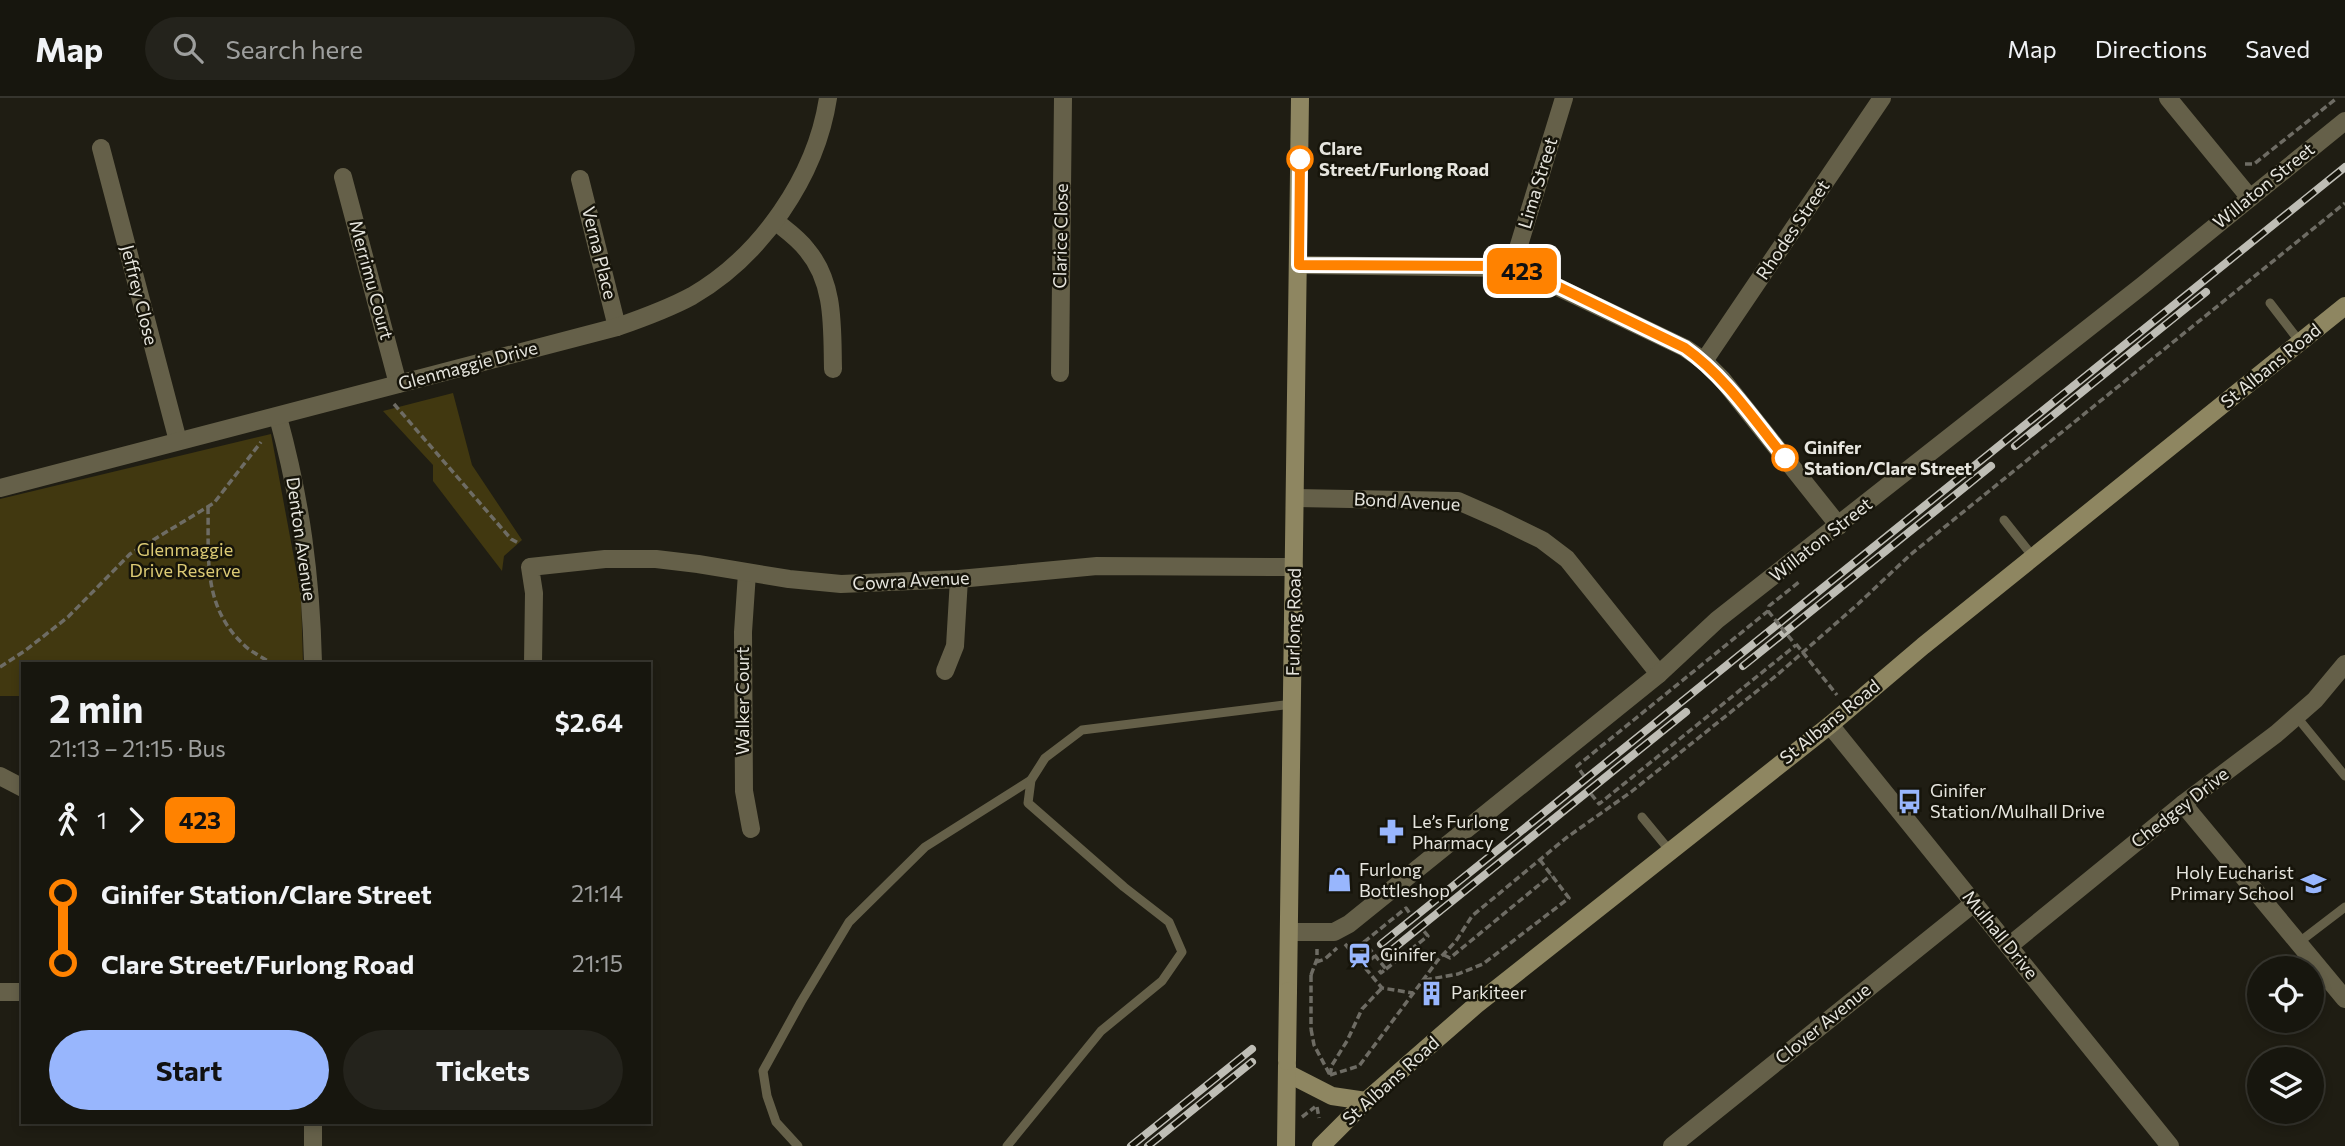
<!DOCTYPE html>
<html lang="en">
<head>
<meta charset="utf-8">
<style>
  :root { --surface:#17160e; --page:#24231c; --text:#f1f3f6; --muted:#9e9f9e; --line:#36352e; --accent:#98b6fd }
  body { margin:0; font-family:Commissioner,sans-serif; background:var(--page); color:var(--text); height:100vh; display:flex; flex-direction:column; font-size:26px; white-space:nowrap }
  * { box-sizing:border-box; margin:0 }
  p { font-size:23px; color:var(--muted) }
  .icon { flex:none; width:38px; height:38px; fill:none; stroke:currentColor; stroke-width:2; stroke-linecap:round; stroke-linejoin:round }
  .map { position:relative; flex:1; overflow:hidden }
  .panel { position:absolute; left:21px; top:564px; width:630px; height:462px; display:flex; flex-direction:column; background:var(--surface); border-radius:0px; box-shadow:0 4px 10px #0003,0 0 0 2px var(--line) }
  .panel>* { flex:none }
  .badge { padding:0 14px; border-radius:10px; font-size:24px; line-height:46px }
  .tools { position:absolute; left:2247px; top:858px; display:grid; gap:14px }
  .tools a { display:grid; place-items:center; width:77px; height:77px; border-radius:50%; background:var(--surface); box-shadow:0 4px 10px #0003,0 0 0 2px var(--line); font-size:35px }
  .map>.badge { position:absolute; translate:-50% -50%; box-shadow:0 0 0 4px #fff }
  .legs { display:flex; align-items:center; gap:10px; height:77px; padding:0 28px; font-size:23px }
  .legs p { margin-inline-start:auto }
  .headline { display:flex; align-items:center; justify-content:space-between; height:119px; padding:0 28px }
  h1 { font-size:38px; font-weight:700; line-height:52px }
  .cta { display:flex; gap:14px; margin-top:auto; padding:14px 28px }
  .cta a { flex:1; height:80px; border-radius:42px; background:var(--accent); color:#111; font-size:28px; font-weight:700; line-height:80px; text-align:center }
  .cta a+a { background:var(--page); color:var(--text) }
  ul { padding:0 28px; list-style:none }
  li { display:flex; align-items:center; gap:24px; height:70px; font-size:26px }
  li i { display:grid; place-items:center; width:10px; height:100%; margin:0 9px; background:currentColor }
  li i::after { content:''; width:18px; height:18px; margin:-9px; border:5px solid; border-radius:50%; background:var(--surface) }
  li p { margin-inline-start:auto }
  li:first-child i { background:linear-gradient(#0000 50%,currentColor 0) }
  li:last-child i { background:linear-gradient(currentColor 50%,#0000 0) }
  header { display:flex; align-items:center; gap:42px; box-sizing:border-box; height:98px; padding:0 35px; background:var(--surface); border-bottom:2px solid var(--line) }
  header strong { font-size:33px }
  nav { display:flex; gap:38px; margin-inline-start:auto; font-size:24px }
  .search { width:490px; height:63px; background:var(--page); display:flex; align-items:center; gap:18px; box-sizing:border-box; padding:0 24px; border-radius:38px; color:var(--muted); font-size:26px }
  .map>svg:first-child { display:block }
  .green { fill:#413810 }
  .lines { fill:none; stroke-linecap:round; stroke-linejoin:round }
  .path { stroke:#6e6c64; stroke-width:3.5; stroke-dasharray:7 3.5; stroke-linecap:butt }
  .service { stroke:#656049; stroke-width:9 }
  .minor { stroke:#656049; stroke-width:18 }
  .tertiary { stroke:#656049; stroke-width:18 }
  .secondary { stroke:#8e8661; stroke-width:18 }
  .rail-casing { stroke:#bebdb5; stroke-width:8 }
  .rail { stroke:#16140a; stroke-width:5; stroke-dasharray:16; stroke-linecap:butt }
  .path-bridge { stroke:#6e6c64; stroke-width:3.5; stroke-dasharray:7 3.5; stroke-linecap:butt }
  .secondary-bridge { stroke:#8e8661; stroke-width:18 }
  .line-1-casing { stroke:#fff; stroke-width:16 }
  .line-1 { stroke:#ff8200; stroke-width:10 }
  .stop-1-dot { fill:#fff; stroke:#ff8200; stroke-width:3.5 }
  .labels { text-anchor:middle; stroke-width:5; stroke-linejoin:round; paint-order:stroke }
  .stop-label { font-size:18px; font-weight:bold; fill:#e6e5de; stroke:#16140a; text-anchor:start }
  .street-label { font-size:18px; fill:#e6e5de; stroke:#16140a }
  .park-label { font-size:18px; fill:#dcca74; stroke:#16140a }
  .poi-label { font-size:18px; fill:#e6e5de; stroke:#16140a; text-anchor:start }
</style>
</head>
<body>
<header>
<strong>Map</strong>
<div class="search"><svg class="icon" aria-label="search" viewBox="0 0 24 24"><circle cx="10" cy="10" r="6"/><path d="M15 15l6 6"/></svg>Search here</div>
<nav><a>Map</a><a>Directions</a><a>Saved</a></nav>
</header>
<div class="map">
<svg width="2345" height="1048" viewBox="0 0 2345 1048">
  <rect width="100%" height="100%" fill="#1f1d13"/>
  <!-- green -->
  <g class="green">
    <path d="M 453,295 L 472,367 L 522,442 L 504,458 L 502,473 L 433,383 L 433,367 L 383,313 Z"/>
    <path d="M 271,336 L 301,498 L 303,565 L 23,565 L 23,598 L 0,598 L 0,401 Z"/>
  </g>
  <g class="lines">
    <!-- path -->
    <g class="path">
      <path d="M 2245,66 L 2254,66 L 2337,0"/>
      <path d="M 394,306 L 511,441 L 520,446"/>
      <path d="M 208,409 C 209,460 202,508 244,547 C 251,554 262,559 271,565"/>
      <path d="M 1796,546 L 1837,597"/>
      <path d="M 0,569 L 26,552 L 68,519 L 130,456 L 214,405 L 261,344"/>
      <path d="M 1584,678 L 1577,668 L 1768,513 L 1769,508 L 1799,484"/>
      <path d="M 1591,696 L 1599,706 L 1796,547"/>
      <path d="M 1364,844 L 1406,810 L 1411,817"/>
      <path d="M 1345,846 L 1382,890 L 1413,895"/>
      <path d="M 1364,855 L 1359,848 L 1364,844 L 1386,871 L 1381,875 L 1377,870"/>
      <path d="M 1444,857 L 1450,860 L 1551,777"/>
      <path d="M 1316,864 L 1325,861 L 1337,850"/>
      <path d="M 1363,868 L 1375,858"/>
      <path d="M 1386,871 L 1428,838 L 1423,832"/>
      <path d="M 1311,877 L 1317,861 L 1317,851"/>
      <path d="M 1425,882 L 1458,876 L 1483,866 L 1569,800 L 1540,762"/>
      <path d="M 1311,931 L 1314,947 L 1330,977"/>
      <path d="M 1330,977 L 1359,968 L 1438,862 L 1456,843 L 1472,818 L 1566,740 L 1631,694 L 1777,577 L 1858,506 L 1910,457 L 2345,105"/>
      <path d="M 1330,977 L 1332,967 L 1347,943 L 1362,911 L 1382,890"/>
      <path d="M 1317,1009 L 1319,1020"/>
      <path d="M 1302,1019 L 1315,1009"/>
    </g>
    <!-- service -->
    <g class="service">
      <path d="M 2270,205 L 2300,244"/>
      <path d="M 2004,422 L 2034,460"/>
      <path d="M 2296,618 L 2345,678"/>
      <path d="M 1642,719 L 1670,753"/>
      <path d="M 2298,845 L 2345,809"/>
      <path d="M 798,1048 L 776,1024 L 767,998 L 763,973 L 801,904 L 849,824 L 925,749 L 1031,682"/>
      <path d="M 1007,1048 L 1101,933 L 1162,883 L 1182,854 L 1169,824 L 1124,789 L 1028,705 L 1031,682 L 1045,660 L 1082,632 L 1292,606"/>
    </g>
    <!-- minor -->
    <g class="minor">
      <path d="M 2168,0 L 2250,100"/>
      <path d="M 101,50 L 178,343"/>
      <path d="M 343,79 L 398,286"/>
      <path d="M 580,81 L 617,229"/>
      <path d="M 775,123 C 786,132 799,141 807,152 C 835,185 832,230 833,271"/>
      <path d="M 1299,167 L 1512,170 L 1528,175 L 1685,250 L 1704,263 L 1722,281 L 1839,428"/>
      <path d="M 1512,170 L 1564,0"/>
      <path d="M 1704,263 L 1882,0"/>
      <path d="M 1060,275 L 1063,0"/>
      <path d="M 278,319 C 301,403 311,478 313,565"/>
      <path d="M 0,390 L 617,229 C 643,220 668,211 692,198 C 761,158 816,79 828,0"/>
      <path d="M 1296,400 L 1458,403 L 1499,421 L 1542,442 L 1567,461 L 1659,576"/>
      <path d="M 747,475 L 743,534 L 744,693 L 751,731"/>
      <path d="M 533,565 L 534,495 L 530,469 L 605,461 L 656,461 L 698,466 L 789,481 L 841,486 L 959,481 L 1097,468 L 1294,469"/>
      <path d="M 945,573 L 955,548 L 959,481"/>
      <path d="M 0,678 L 23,690"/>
      <path d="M 2183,706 L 2345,901"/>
      <path d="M 2009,848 L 2183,706 L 2276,636 L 2315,602 L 2345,566"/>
      <path d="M 0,894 L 23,894"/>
      <path d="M 313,1048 L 313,1024"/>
      <path d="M 1672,1048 L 1974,805"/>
    </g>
    <!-- tertiary -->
    <g class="tertiary">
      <path d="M 1830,627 L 2170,1048"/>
      <path d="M 1289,834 L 1334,834 L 1349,826 L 1659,576 L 1717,522 L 2143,187 L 2345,23"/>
    </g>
    <!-- secondary -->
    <g class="secondary">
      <path d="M 1288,893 L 1300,0"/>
      <path d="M 1287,975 L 1332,998 L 1366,1003"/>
      <path d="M 1286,1048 L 1287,967"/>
      <path d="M 1321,1048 L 1366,1003 L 1476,907 L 1830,627 L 1923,548 L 2345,208"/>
    </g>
    <defs>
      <g id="rail">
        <path d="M 2015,348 L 2206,194"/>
        <path d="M 1743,568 L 1991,368"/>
        <path d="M 1381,846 L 2345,69"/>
        <path d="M 1388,855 L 1686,614"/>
        <path d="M 1131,1048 L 1252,951"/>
        <path d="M 1148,1048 L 1252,964"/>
      </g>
    </defs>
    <!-- rail casing -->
    <use href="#rail" class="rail-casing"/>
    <!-- rail -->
    <use href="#rail" class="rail"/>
    <!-- path-bridge -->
    <g class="path-bridge">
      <path d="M 1768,513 L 1794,545"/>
      <path d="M 1311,877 L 1311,931"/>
    </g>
    <!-- secondary-bridge -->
    <path class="secondary-bridge" d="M 1287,963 L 1288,893"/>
  </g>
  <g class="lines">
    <defs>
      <path id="line-1" d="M 1300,61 L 1299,167 L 1499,168 L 1528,174 L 1685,250 C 1726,279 1754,322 1785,360"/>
    </defs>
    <!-- line-1 casing -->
    <use href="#line-1" class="line-1-casing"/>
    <!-- line-1 -->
    <use href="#line-1" class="line-1"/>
  </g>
  <!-- icons -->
  <defs>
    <symbol id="bus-bare" viewBox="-9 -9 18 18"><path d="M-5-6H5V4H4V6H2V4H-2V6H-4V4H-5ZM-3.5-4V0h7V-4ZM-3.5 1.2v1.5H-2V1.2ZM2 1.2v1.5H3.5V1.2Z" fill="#98b6fd" stroke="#16140a" stroke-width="2.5" paint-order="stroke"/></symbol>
    <symbol id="pharmacy-bare" viewBox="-9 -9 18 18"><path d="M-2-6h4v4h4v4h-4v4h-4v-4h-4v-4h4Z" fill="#98b6fd" stroke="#16140a" stroke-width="2.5" paint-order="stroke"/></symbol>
    <symbol id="shop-bare" viewBox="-9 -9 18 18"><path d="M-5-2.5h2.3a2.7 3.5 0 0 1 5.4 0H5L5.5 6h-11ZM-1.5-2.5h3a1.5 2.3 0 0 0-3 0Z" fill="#98b6fd" stroke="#16140a" stroke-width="2.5" paint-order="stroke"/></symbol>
    <symbol id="school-bare" viewBox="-9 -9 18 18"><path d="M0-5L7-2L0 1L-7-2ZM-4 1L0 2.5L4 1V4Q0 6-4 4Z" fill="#98b6fd" stroke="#16140a" stroke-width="2.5" paint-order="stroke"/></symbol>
    <symbol id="station-bare" viewBox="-9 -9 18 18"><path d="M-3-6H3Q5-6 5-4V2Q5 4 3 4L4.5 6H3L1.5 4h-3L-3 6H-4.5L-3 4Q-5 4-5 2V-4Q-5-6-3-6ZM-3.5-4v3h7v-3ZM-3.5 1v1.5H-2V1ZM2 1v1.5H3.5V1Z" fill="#98b6fd" stroke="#16140a" stroke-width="2.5" paint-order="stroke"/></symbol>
    <symbol id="building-bare" viewBox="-9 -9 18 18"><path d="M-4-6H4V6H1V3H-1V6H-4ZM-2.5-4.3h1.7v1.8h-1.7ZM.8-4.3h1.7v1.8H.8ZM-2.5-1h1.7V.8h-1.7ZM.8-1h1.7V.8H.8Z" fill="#98b6fd" stroke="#16140a" stroke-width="2.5" paint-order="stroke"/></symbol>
  </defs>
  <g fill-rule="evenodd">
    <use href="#bus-bare" x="1892" y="686" width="35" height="35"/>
    <use href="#pharmacy-bare" x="1374" y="716" width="35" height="35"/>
    <use href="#shop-bare" x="1322" y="764" width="35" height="35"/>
    <use href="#school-bare" x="2296" y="768" width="35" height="35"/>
    <use href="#station-bare" x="1342" y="840" width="35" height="35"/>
    <use href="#building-bare" x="1414" y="878" width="35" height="35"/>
  </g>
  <!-- markers -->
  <g class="stop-1-dot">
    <circle cx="1300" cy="61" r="12"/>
    <circle cx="1785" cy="360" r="12"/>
  </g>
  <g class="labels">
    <!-- stop labels -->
    <g class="stop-label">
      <text x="1319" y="57">Clare<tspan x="1319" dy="21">Street/Furlong Road</tspan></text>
      <text x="1804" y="356">Ginifer<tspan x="1804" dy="21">Station/Clare Street</tspan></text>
    </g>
    <!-- street labels -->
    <g class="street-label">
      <text transform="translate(1538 85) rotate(-73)" y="6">Lima Street</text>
      <text transform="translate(2264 88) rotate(-39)" y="6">Willaton Street</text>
      <text transform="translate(1793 132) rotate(-56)" y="6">Rhodes Street</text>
      <text transform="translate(1061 138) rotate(-89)" y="6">Clarice Close</text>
      <text transform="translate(599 155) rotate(76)" y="6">Verna Place</text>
      <text transform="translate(371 182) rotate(75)" y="6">Merrimu Court</text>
      <text transform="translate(139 197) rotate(76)" y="6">Jeffrey Close</text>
      <text transform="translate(468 268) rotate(-15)" y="6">Glenmaggie Drive</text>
      <text transform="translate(2271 268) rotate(-39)" y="6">St Albans Road</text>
      <text transform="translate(1407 404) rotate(3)" y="6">Bond Avenue</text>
      <text transform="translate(301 441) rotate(82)" y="6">Denton Avenue</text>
      <text transform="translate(1821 442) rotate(-38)" y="6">Willaton Street</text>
      <text transform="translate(911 483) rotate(-3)" y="6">Cowra Avenue</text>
      <text transform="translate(1294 524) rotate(-89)" y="6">Furlong Road</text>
      <text transform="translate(743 603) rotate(-90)" y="6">Walker Court</text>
      <text transform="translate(1830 624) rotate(-39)" y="6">St Albans Road</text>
      <text transform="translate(2180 710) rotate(-38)" y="6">Chedgey Drive</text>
      <text transform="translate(2000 837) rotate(51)" y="6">Mulhall Drive</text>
      <text transform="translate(1823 926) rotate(-39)" y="6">Clover Avenue</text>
      <text transform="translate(1391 983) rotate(-42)" y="6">St Albans Road</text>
    </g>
    <!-- park labels -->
    <g class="park-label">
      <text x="185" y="458">Glenmaggie<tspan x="185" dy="21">Drive Reserve</tspan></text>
    </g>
    <!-- poi labels -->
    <g class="poi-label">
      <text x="1930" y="699">Ginifer<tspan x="1930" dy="21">Station/Mulhall Drive</tspan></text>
      <text x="1412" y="730">Le’s Furlong<tspan x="1412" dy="21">Pharmacy</tspan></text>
      <text x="1359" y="778">Furlong<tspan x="1359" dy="21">Bottleshop</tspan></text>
      <text x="2294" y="781" text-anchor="end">Holy Eucharist<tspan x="2294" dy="21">Primary School</tspan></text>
      <text x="1380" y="863">Ginifer</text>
      <text x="1451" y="901">Parkiteer</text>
    </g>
  </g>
</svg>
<div class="tools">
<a><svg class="icon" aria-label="locate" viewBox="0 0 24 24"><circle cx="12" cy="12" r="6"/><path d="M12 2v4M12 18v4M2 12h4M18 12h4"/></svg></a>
<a><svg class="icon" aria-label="layers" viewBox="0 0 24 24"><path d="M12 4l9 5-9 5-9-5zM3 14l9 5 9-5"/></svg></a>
</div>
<b class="badge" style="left:1522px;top:173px;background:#ff8200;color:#111">423</b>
<section class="panel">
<div class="headline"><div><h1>2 min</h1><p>21:13 – 21:15 · Bus</p></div><b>$2.64</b></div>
<div class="legs"><svg class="icon" aria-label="walk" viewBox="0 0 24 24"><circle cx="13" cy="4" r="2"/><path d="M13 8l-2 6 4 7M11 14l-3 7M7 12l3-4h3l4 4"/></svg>1<svg class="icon" aria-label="forward" viewBox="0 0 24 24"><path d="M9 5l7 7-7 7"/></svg><b class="badge" style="background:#ff8200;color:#111">423</b></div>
<ul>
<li><i style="color:#ff8200"></i><b>Ginifer Station/Clare Street</b><p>21:14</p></li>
<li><i style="color:#ff8200"></i><b>Clare Street/Furlong Road</b><p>21:15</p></li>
</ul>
<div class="cta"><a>Start</a><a>Tickets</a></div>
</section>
</div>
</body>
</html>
